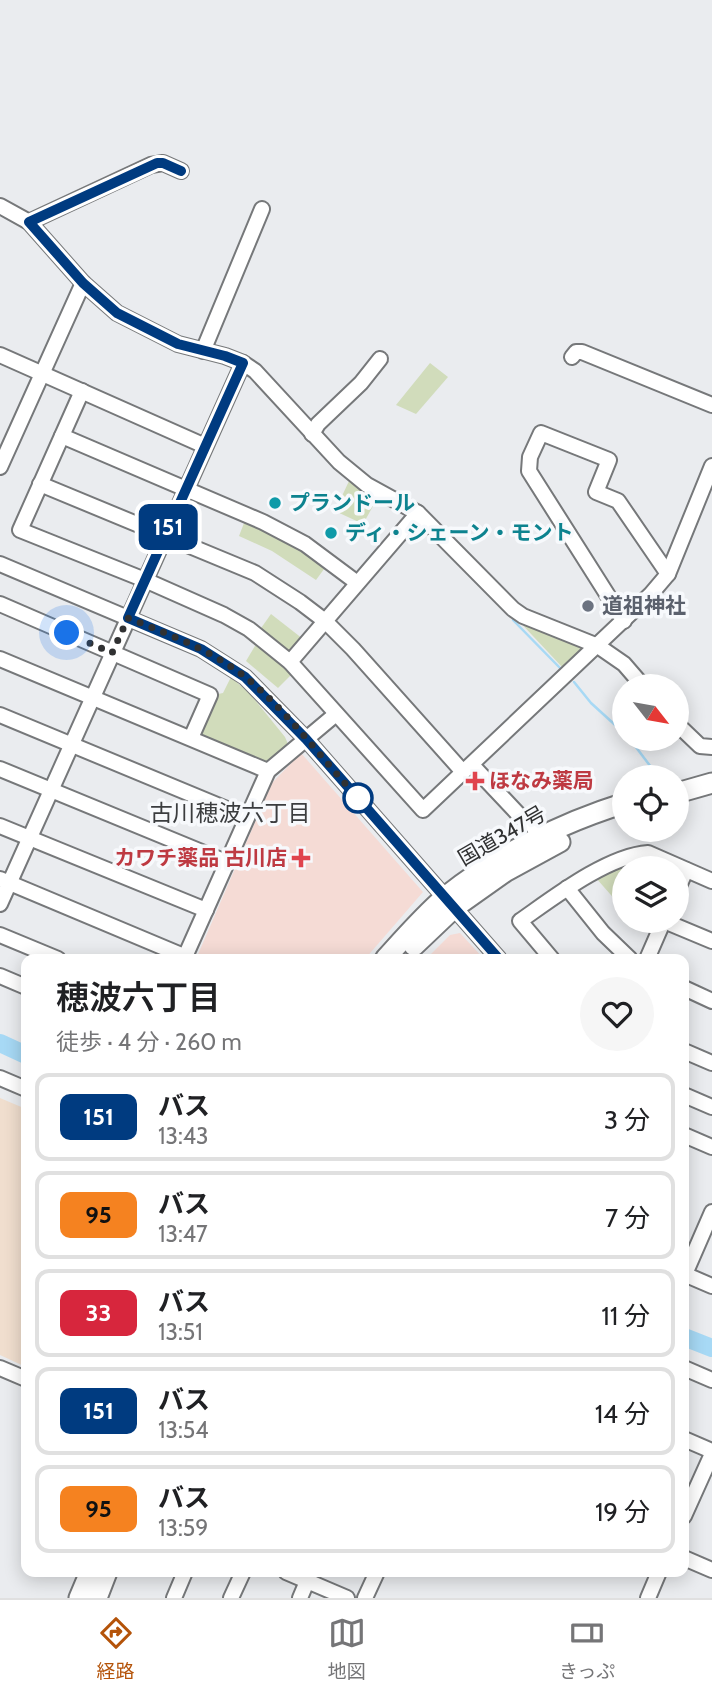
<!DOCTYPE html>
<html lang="ja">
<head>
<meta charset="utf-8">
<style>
  :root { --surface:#fff; --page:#f6f6f6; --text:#202124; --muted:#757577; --line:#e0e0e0; --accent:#b45309 }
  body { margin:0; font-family:Cabin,"Noto Sans JP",sans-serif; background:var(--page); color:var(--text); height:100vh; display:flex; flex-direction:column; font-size:26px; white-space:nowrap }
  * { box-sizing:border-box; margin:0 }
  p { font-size:23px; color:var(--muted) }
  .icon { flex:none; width:38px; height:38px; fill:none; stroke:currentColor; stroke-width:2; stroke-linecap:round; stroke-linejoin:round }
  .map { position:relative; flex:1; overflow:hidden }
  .side { position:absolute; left:21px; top:954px; width:668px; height:623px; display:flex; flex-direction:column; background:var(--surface); border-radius:14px; box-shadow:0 4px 18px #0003 }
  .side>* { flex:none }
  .badge { padding:0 14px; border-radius:10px; font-size:24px; line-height:46px }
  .needle { width:46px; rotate:121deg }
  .controls { position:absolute; left:612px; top:674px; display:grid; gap:14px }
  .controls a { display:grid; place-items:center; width:77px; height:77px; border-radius:50%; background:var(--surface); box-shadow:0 4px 18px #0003; font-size:35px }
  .you { position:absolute; width:35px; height:35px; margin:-18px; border:5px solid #fff; border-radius:50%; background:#1a73e8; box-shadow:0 0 0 10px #1a73e833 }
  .map>.badge { position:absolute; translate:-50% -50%; box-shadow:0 0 0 4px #fff }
  .round { display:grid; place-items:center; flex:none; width:74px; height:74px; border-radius:37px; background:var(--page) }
  .overview { display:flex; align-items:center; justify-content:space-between; height:119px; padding:0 35px }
  h1 { font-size:33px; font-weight:600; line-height:52px }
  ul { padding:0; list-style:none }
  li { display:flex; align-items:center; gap:21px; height:88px; margin:0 14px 10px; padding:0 21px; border:4px solid var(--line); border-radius:14px }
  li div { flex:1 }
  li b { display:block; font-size:26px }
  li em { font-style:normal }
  li .badge { min-width:77px; font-weight:700; text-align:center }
  .menu { display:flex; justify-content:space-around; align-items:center; height:98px; border-top:2px solid var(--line); background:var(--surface); font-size:19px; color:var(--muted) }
  .menu a { display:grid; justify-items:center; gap:4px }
  .menu .current { color:var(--accent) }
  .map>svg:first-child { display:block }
  .commercial { fill:#f5dbd5 }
  .medical { fill:#f0dece }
  .green { fill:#d1dcbb }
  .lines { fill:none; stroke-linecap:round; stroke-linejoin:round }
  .stream { stroke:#a7d9f5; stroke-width:2.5 }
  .river { stroke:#a7d9f5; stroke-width:18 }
  .minor-casing { stroke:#76787a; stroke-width:18 }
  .highway-casing { stroke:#76787a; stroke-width:23 }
  .minor { stroke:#fff; stroke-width:14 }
  .highway { stroke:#fff; stroke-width:19 }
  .line-casing { stroke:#fff; stroke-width:16 }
  .line { stroke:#003b80; stroke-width:10 }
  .walk { stroke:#303132; stroke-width:7; stroke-dasharray:0 12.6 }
  .culture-dot { fill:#0f9aa8; stroke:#f7f9fc; stroke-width:2.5 }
  .worship-dot { fill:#6b7280; stroke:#f7f9fc; stroke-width:2.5 }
  .health-dot { fill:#e0444e; stroke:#f7f9fc; stroke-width:2.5 }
  .stop-dot { fill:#fff; stroke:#003b80; stroke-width:3.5 }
  .labels { text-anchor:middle; stroke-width:7; stroke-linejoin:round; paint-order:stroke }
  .culture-label { font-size:21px; font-weight:bold; fill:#0d838f; stroke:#f7f9fc; text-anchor:start }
  .worship-label { font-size:21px; font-weight:bold; fill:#5b616d; stroke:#f7f9fc; text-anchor:start }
  .health-label { font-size:21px; font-weight:bold; fill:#be3a42; stroke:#f7f9fc; text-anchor:start }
  .street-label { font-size:21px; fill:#303132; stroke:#f7f9fc }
  .neighbourhood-label { font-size:23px; fill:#3b3d3f; stroke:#f7f9fc }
</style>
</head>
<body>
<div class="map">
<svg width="712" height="1598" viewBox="0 0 712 1598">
  <rect width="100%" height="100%" fill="#eaecef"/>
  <!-- commercial -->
  <g class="commercial">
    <path d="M 301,753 L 423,892 L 365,959 L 196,959 L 272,783 Z"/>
    <path d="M 460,933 L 484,959 L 426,959 L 450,935 Z"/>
  </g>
  <!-- medical -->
  <path class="medical" d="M 0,1098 L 26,1109 L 26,1367 L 0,1355 Z"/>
  <!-- green -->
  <g class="green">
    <path d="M 430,363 L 448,377 L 416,414 L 396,405 Z"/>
    <path d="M 349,481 L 377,499 L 363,524 L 335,511 Z"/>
    <path d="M 246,518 L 263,526 L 327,565 L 316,580 L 272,551 L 239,536 Z"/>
    <path d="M 271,614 L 303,639 L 293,652 L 285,652 L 259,631 Z"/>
    <path d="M 517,619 L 583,645 L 584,650 L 563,668 Z"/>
    <path d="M 258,641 L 293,673 L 278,688 L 246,661 Z"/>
    <path d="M 231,677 L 251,695 L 285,737 L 288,744 L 264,764 L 199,737 L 218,694 L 223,693 Z"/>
    <path d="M 645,857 L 677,868 L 625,868 L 625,911 L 596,878 Z"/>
  </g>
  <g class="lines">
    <!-- stream -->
    <g class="stream">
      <path d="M 513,620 L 561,669"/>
      <path d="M 574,682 L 591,703 L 625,734"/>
      <path d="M 629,738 L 654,771"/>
    </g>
    <!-- river -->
    <g class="river">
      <path d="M 0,1043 L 26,1055"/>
      <path d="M 684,1337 L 712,1348"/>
    </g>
    <defs>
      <g id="minor">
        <path d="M 0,206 L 29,222 L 83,283 L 117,313 L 178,344 L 225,356 L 243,363 L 255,371 L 339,462 L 367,485 L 418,513 L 513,609 L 523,616 L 598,646 L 624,664 L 643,686"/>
        <path d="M 29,222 L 151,165 L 163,163 L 181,171"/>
        <path d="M 203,351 L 262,209"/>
        <path d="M 0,355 L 205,446"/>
        <path d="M 572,357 L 576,352 L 582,352 L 712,405"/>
        <path d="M 82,391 L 20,530 L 145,580 L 224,615 L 249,629 L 290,662 L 423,810 L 651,594 L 668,574 L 712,466"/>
        <path d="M 312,434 L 318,424 L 361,383 L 380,359"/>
        <path d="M 62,436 L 263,522 L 305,544 L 356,582"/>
        <path d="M 0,467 L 83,283"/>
        <path d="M 40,484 L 255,573 L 300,602 L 325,621 L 353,649 L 463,772"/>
        <path d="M 0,564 L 201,649 L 245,677 L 306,739 L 499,959"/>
        <path d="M 0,604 L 210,695 L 191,738"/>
        <path d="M 624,621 L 529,471 L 530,457 L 541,433 L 609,460 L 596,492 L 618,501 L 668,574"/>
        <path d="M 0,659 L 268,771"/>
        <path d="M 290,662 L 418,513"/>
        <path d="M 0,715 L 246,817"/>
        <path d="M 677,724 L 700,746 L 712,747"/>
        <path d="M 472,765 L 520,816 L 529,820 L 540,838"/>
        <path d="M 0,769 L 226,862"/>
        <path d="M 0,826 L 206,910"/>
        <path d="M 0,879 L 186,957"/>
        <path d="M 567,888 L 603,933 L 630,959"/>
        <path d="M 677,891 L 686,870"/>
        <path d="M 0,904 L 243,363"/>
        <path d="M 664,921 L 712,941"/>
        <path d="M 0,935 L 58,959"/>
        <path d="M 184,959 L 268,771 L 336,714"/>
        <path d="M 552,959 L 520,921 C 553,898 607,856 648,853 L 712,881"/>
        <path d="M 647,959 L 664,920"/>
        <path d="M 0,976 L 26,987"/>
        <path d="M 684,988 L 712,1001"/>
        <path d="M 684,1051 L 712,1063"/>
        <path d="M 0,1078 L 26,1089"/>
        <path d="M 684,1095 L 712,1107"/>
        <path d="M 684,1135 L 712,1147"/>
        <path d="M 684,1274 L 712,1286"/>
        <path d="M 685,1274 L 712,1212"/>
        <path d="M 0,1368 L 26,1379"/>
        <path d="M 684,1368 L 712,1380"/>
        <path d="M 684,1439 L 712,1451"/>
        <path d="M 684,1516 L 712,1454"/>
        <path d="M 684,1558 L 712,1570"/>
        <path d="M 286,1572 L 347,1598"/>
        <path d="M 174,1598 L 185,1572"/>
        <path d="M 231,1598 L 243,1572"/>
        <path d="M 300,1598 L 311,1572"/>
        <path d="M 365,1598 L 377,1572"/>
        <path d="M 648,1598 L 659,1572"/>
      </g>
      <g id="highway">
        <path d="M 677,793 L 712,783"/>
        <path d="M 414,946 L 454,908 L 505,872 L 560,842"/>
        <path d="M 385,959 C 404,938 424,915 445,897 C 497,855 561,823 625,803"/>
        <path d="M 79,1598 L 90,1572"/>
        <path d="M 97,1598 L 107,1572"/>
      </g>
    </defs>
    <!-- minor casing -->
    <use href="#minor" class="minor-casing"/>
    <!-- highway casing -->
    <use href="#highway" class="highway-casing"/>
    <!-- minor -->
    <use href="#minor" class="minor"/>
    <!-- highway -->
    <use href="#highway" class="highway"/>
  </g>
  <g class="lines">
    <defs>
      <path id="line" d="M 181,171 L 163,163 L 157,163 L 29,222 L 83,283 L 117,313 L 178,344 L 225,356 L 243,363 L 128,618 L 201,649 L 245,677 L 306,739 L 499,959"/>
    </defs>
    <!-- line casing -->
    <use href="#line" class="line-casing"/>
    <!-- line -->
    <use href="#line" class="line"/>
    <!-- walk -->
    <path class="walk" d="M 67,633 L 112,653 L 128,618 C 168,634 209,649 244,676 C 284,707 323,760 358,798"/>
  </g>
  <!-- markers -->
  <g class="culture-dot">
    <circle cx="275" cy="503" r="7"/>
    <circle cx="331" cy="533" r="7"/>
  </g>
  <circle class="worship-dot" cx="588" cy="606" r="7"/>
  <g class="health-dot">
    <path d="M471.5 770.5h7v7h7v7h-7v7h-7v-7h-7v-7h7z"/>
    <path d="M297.5 847.5h7v7h7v7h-7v7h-7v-7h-7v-7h7z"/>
  </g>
  <circle class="stop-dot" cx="358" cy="798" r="14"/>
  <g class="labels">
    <!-- culture labels -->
    <g class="culture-label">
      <text x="289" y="510">プランドール</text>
      <text x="345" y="540">ディ・シェーン・モント</text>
    </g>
    <!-- worship labels -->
    <g class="worship-label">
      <text x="602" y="613">道祖神社</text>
    </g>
    <!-- health labels -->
    <g class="health-label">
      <text x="489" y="788">ほなみ薬局</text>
      <text x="287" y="865" text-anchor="end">カワチ薬品 古川店</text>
    </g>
    <!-- street labels -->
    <g class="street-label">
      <text transform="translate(502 836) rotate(-30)" y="7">国道347号</text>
    </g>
    <!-- neighbourhood labels -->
    <g class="neighbourhood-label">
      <text x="230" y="821">古川穂波六丁目</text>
    </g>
  </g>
</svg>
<div class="controls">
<a><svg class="needle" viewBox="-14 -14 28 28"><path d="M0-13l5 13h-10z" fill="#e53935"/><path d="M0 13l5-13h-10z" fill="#757577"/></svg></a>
<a><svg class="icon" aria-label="locate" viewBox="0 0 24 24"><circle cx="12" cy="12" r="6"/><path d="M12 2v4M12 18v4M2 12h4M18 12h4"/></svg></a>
<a><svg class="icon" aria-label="layers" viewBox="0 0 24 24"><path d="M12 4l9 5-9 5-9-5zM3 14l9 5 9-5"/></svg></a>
</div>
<div class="you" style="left:67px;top:633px"></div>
<b class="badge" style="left:168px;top:527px;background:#003b80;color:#fff">151</b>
<section class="side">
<div class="overview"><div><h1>穂波六丁目</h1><p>徒歩 · 4 分 · 260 m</p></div><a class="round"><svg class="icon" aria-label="heart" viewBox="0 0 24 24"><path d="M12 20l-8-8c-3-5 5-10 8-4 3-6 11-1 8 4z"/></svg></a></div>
<ul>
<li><span class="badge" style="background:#003b80;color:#fff">151</span><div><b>バス</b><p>13:43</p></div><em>3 分</em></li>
<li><span class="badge" style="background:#f58220;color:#111">95</span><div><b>バス</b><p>13:47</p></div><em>7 分</em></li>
<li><span class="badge" style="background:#d7263d;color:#fff">33</span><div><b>バス</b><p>13:51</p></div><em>11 分</em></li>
<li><span class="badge" style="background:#003b80;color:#fff">151</span><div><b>バス</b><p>13:54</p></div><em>14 分</em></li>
<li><span class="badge" style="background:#f58220;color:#111">95</span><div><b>バス</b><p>13:59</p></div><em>19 分</em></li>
</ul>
</section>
</div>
<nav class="menu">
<a class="current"><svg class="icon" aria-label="directions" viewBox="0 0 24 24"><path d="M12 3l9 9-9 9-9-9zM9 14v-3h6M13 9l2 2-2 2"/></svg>経路</a>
<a><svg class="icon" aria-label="map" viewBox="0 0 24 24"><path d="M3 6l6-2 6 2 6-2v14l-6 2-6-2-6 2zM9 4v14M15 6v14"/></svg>地図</a>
<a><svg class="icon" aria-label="tickets" viewBox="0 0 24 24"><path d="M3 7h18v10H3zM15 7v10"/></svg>きっぷ</a>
</nav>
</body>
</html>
